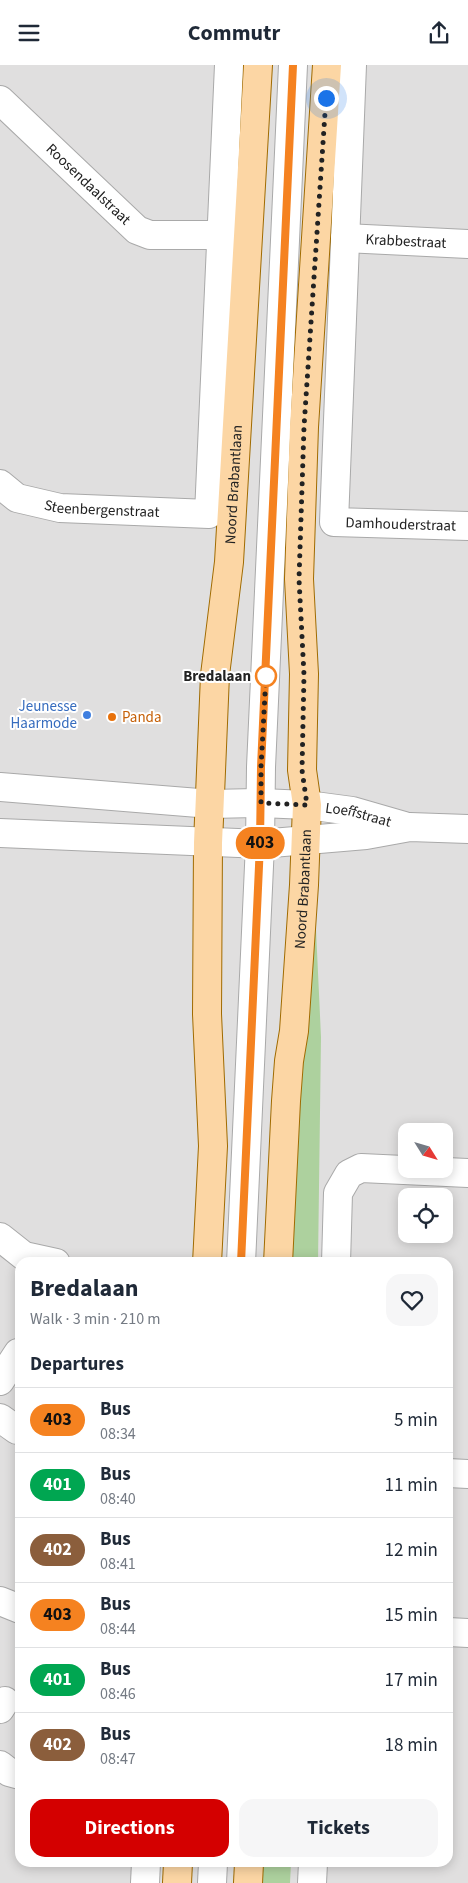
<!DOCTYPE html>
<html lang="en">
<head>
<meta charset="utf-8">
<style>
  :root { --surface:#fff; --page:#f6f6f7; --text:#1f2937; --muted:#747a83; --line:#e0e1e3; --accent:#d40000 }
  body { margin:0; font-family:"Source Sans 3",sans-serif; background:var(--page); color:var(--text); height:100vh; display:flex; flex-direction:column; font-size:19px; white-space:nowrap }
  * { box-sizing:border-box; margin:0 }
  p { font-size:16px; color:var(--muted) }
  .icon { flex:none; width:28px; height:28px; fill:none; stroke:currentColor; stroke-width:2; stroke-linecap:round; stroke-linejoin:round }
  .map { position:relative; flex:1; overflow:hidden }
  .panel { position:absolute; left:15px; top:1192px; width:438px; height:610px; display:flex; flex-direction:column; background:var(--surface); border-radius:15px; box-shadow:0 2px 12px #0003 }
  .panel>* { flex:none }
  .badge { padding:0 10px; border-radius:16px; font-size:18px; line-height:32px }
  .needle { width:32px; rotate:127deg }
  .fabs { position:absolute; left:398px; top:1058px; display:grid; gap:10px }
  .fabs a { display:grid; place-items:center; width:55px; height:55px; border-radius:10px; background:var(--surface); box-shadow:0 2px 12px #0003; font-size:25px }
  .you { position:absolute; width:25px; height:25px; margin:-12px; border:4px solid #fff; border-radius:50%; background:#1a73e8; box-shadow:0 0 0 8px #1a73e833 }
  .map>.badge { position:absolute; translate:-50% -50%; box-shadow:0 0 0 2px #fff }
  h2 { padding:0 15px; font-size:19px; line-height:45px }
  .round { display:grid; place-items:center; flex:none; width:52px; height:52px; border-radius:15px; background:var(--page) }
  .head { display:flex; align-items:center; justify-content:space-between; height:85px; padding:0 15px }
  h1 { font-size:24px; font-weight:700; line-height:38px }
  .cta { display:flex; gap:10px; margin-top:auto; padding:10px 15px }
  .cta a { flex:1; height:58px; border-radius:15px; background:var(--accent); color:#fff; font-size:20px; font-weight:700; line-height:58px; text-align:center }
  .cta a+a { background:var(--page); color:var(--text) }
  ul { padding:0; list-style:none }
  li { display:flex; align-items:center; gap:15px; height:65px; padding:0 15px; border-top:1px solid var(--line) }
  li div { flex:1 }
  li b { display:block; font-size:19px }
  li em { font-style:normal }
  li .badge { min-width:55px; font-weight:700; text-align:center }
  header { display:flex; justify-content:space-between; align-items:center; height:65px; padding:0 15px; background:var(--surface); font-size:22px; font-weight:700 }
  .map>svg:first-child { display:block }
  .residential { fill:#e0dfdf; fill-rule:evenodd }
  .forest { fill:#add19e }
  .lines { fill:none; stroke-linecap:round; stroke-linejoin:round }
  .minor-casing { stroke:#a9a9a9; stroke-width:30 }
  .major-casing { stroke:#a06b00; stroke-width:30 }
  .minor { stroke:#fff; stroke-width:28 }
  .major { stroke:#fcd6a4; stroke-width:28 }
  .line-casing { stroke:#fff; stroke-width:11 }
  .line { stroke:#f58220; stroke-width:8 }
  .walk { stroke:#222; stroke-width:5; stroke-dasharray:0 9 }
  .stop-dot { fill:#fff; stroke:#f58220; stroke-width:2.5 }
  .shop-dot { fill:#3f7fe0; stroke:#fff; stroke-width:2 }
  .food-dot { fill:#e8710a; stroke:#fff; stroke-width:2 }
  .labels { text-anchor:middle; stroke-width:4; stroke-linejoin:round; paint-order:stroke }
  .street-label { font-size:15px; fill:#222; stroke:#fff }
  .stop-label { font-size:15px; font-weight:bold; fill:#222; stroke:#fff; text-anchor:end }
  .shop-label { font-size:15px; fill:#366cbe; stroke:#fff; text-anchor:end }
  .food-label { font-size:15px; fill:#c56008; stroke:#fff; text-anchor:start }
</style>
</head>
<body>
<header><svg class="icon" aria-label="menu" viewBox="0 0 24 24"><path d="M4 6h16M4 12h16M4 18h16"/></svg>Commutr<svg class="icon" aria-label="share" viewBox="0 0 24 24"><path d="M12 15V3M7 8l5-5 5 5M5 13v7h14v-7"/></svg></header>
<div class="map">
<svg width="468" height="1818" viewBox="0 0 468 1818">
  <rect width="100%" height="100%" fill="#f2efe9"/>
  <!-- residential -->
  <path class="residential" d="M 0,0 L 468,0 L 468,1818 L 0,1818 ZM 406,1066 L 444,1066 L 444,1104 L 406,1104 ZM 406,1131 L 444,1131 L 444,1169 L 406,1169 ZM 20,1198 L 448,1198 L 448,1798 L 20,1798 Z"/>
  <!-- forest -->
  <g class="forest">
    <path d="M 315,843 L 321,972 L 318,1197 L 287,1198 L 294,1049 L 308,971 Z"/>
    <path d="M 258,1798 L 291,1798 L 290,1818 L 257,1818 Z"/>
  </g>
  <g class="lines">
    <defs>
      <g id="minor">
        <path id="s1" d="M 352,0 L 334,457 L 468,461"/>
        <path id="s2" d="M 0,35 L 137,165 L 150,170 L 221,170"/>
        <path id="s3" d="M 345,173 L 468,179"/>
        <path id="s4" d="M 0,419 L 17,433 L 60,443 L 209,449 L 229,0"/>
        <path id="s5" d="M 0,722 L 211,739 L 261,738 L 307,740 L 352,746 L 404,761"/>
        <path d="M 0,768 L 260,779 L 366,770 L 410,762 L 468,764"/>
        <path d="M 0,1172 L 24,1191 L 56,1198"/>
        <path d="M 241,1198 L 260,779 L 261,702 L 293,0"/>
        <path d="M 336,1198 L 338,1128 L 349,1109 L 361,1103 L 468,1108"/>
        <path d="M 0,1316 L 18,1288"/>
        <path d="M 0,1353 L 17,1365 L 20,1365"/>
        <path d="M 448,1408 L 468,1409"/>
        <path d="M 0,1536 L 20,1544"/>
        <path d="M 448,1567 L 468,1568"/>
        <path d="M 0,1644 L 5,1636"/>
        <path d="M 0,1700 L 9,1707 L 20,1710"/>
        <path d="M 145,1818 L 146,1798"/>
        <path d="M 212,1818 L 213,1798"/>
        <path d="M 312,1818 L 313,1798"/>
      </g>
      <g id="major">
        <path id="s6" d="M 207,1198 L 213,1081 L 207,949 L 208,778 L 215,610 L 229,497 L 258,0"/>
        <path id="s7" d="M 278,1198 L 286,1036 L 289,996 L 294,966 L 304,820 L 307,740 L 302,705 L 304,609 L 299,514 L 304,362 L 327,0"/>
        <path d="M 177,1818 L 178,1798"/>
        <path d="M 248,1818 L 249,1798"/>
      </g>
    </defs>
    <!-- minor casing -->
    <use href="#minor" class="minor-casing"/>
    <!-- major casing -->
    <use href="#major" class="major-casing"/>
    <!-- minor -->
    <use href="#minor" class="minor"/>
    <!-- major -->
    <use href="#major" class="major"/>
  </g>
  <g class="lines">
    <defs>
      <path id="line" d="M 241,1198 L 260,779 L 261,702 L 293,0"/>
    </defs>
    <!-- line casing -->
    <use href="#line" class="line-casing"/>
    <!-- line -->
    <use href="#line" class="line"/>
    <!-- walk -->
    <path class="walk" d="M 266,611 L 261,702 L 261,738 L 307,740 L 302,705 L 304,610 L 299,514 L 304,362 L 326,33"/>
  </g>
  <!-- markers -->
  <circle class="stop-dot" cx="266" cy="611" r="10"/>
  <circle class="shop-dot" cx="87" cy="650" r="5"/>
  <circle class="food-dot" cx="112" cy="652" r="5"/>
  <g class="labels">
    <!-- street labels -->
    <g class="street-label">
      <text dy="5" stroke="none"><textPath href="#s2" startOffset="122">Roosendaalstraat</textPath></text>
      <text dy="5" stroke="none"><textPath href="#s3" startOffset="61">Krabbestraat</textPath></text>
      <text dy="5" stroke="none"><textPath href="#s6" startOffset="780">Noord Brabantlaan</textPath></text>
      <text dy="5" stroke="none"><textPath href="#s4" startOffset="108">Steenbergenstraat</textPath></text>
      <text dy="5" stroke="none"><textPath href="#s1" startOffset="524">Damhouderstraat</textPath></text>
      <text dy="5" stroke="none"><textPath href="#s5" startOffset="360">Loeffstraat</textPath></text>
      <text dy="5" stroke="none"><textPath href="#s7" startOffset="375">Noord Brabantlaan</textPath></text>
    </g>
    <!-- stop labels -->
    <g class="stop-label">
      <text x="251" y="616">Bredalaan</text>
    </g>
    <!-- shop labels -->
    <g class="shop-label">
      <text x="77" y="646">Jeunesse<tspan x="77" dy="17">Haarmode</tspan></text>
    </g>
    <!-- food labels -->
    <g class="food-label">
      <text x="122" y="657">Panda</text>
    </g>
  </g>
</svg>
<div class="fabs">
<a><svg class="needle" viewBox="-14 -14 28 28"><path d="M0-13l5 13h-10z" fill="#e53935"/><path d="M0 13l5-13h-10z" fill="#747a83"/></svg></a>
<a><svg class="icon" aria-label="locate" viewBox="0 0 24 24"><circle cx="12" cy="12" r="6"/><path d="M12 2v4M12 18v4M2 12h4M18 12h4"/></svg></a>
</div>
<div class="you" style="left:326px;top:33px"></div>
<b class="badge" style="left:260px;top:778px;background:#f58220;color:#111">403</b>
<section class="panel">
<div class="head"><div><h1>Bredalaan</h1><p>Walk · 3 min · 210 m</p></div><a class="round"><svg class="icon" aria-label="heart" viewBox="0 0 24 24"><path d="M12 20l-8-8c-3-5 5-10 8-4 3-6 11-1 8 4z"/></svg></a></div>
<h2>Departures</h2>
<ul>
<li><span class="badge" style="background:#f58220;color:#111">403</span><div><b>Bus</b><p>08:34</p></div><em>5 min</em></li>
<li><span class="badge" style="background:#00a651;color:#fff">401</span><div><b>Bus</b><p>08:40</p></div><em>11 min</em></li>
<li><span class="badge" style="background:#8b5e3c;color:#fff">402</span><div><b>Bus</b><p>08:41</p></div><em>12 min</em></li>
<li><span class="badge" style="background:#f58220;color:#111">403</span><div><b>Bus</b><p>08:44</p></div><em>15 min</em></li>
<li><span class="badge" style="background:#00a651;color:#fff">401</span><div><b>Bus</b><p>08:46</p></div><em>17 min</em></li>
<li><span class="badge" style="background:#8b5e3c;color:#fff">402</span><div><b>Bus</b><p>08:47</p></div><em>18 min</em></li>
</ul>
<div class="cta"><a>Directions</a><a>Tickets</a></div>
</section>
</div>
</body>
</html>
